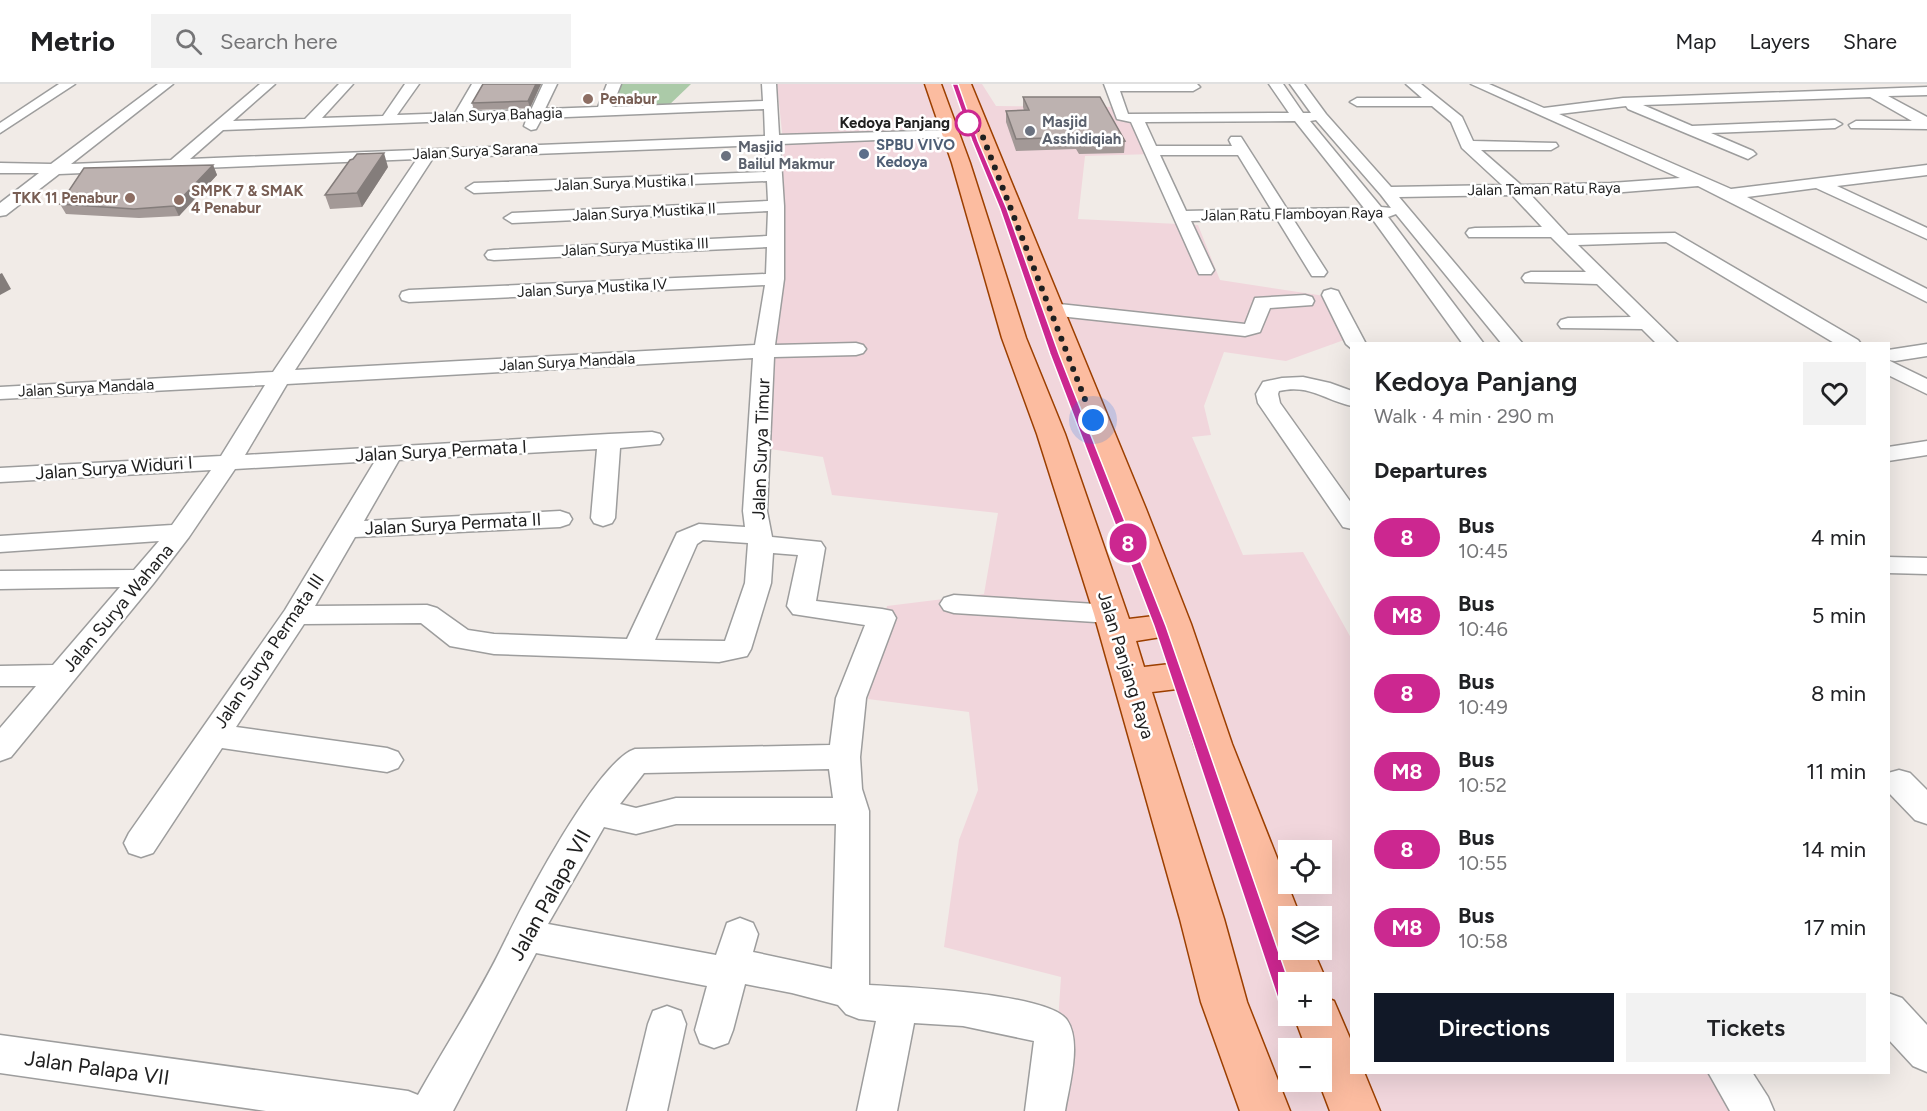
<!DOCTYPE html>
<html lang="en">
<head>
<meta charset="utf-8">
<style>
  :root { --surface:#fff; --page:#f2f2f2; --text:#202124; --muted:#757577; --line:#e0e0e0; --accent:#111827 }
  body { margin:0; font-family:Figtree,sans-serif; background:var(--page); color:var(--text); height:100vh; display:flex; flex-direction:column; font-size:22px; white-space:nowrap }
  * { box-sizing:border-box; margin:0 }
  p { font-size:20px; color:var(--muted) }
  .icon { flex:none; width:33px; height:33px; fill:none; stroke:currentColor; stroke-width:2; stroke-linecap:round; stroke-linejoin:round }
  .map { position:relative; flex:1; overflow:hidden }
  .details { position:absolute; left:1350px; top:258px; width:540px; height:732px; display:flex; flex-direction:column; background:var(--surface); border-radius:0px; box-shadow:0 6px 24px #0002 }
  .details>* { flex:none }
  .badge { padding:0 12px; border-radius:20px; font-size:21px; line-height:39px }
  .tools { position:absolute; left:1278px; top:756px; display:grid; gap:12px }
  .tools a { display:grid; place-items:center; width:54px; height:54px; border-radius:0px; background:var(--surface); box-shadow:0 6px 24px #0002; font-size:30px }
  .you { position:absolute; width:30px; height:30px; margin:-15px; border:4px solid #fff; border-radius:50%; background:#1a73e8; box-shadow:0 0 0 9px #1a73e833 }
  .map>.badge { position:absolute; translate:-50% -50%; box-shadow:0 0 0 3px #fff }
  h2 { padding:0 24px; font-size:22px; line-height:54px }
  .round { display:grid; place-items:center; flex:none; width:63px; height:63px; border-radius:0px; background:var(--page) }
  .headline { display:flex; align-items:center; justify-content:space-between; height:102px; padding:0 24px }
  h1 { font-size:28px; font-weight:600; line-height:45px }
  .primary-button { display:flex; gap:12px; margin-top:auto; padding:12px 24px }
  .primary-button a { flex:1; height:69px; border-radius:0px; background:var(--accent); color:#fff; font-size:24px; font-weight:600; line-height:69px; text-align:center }
  .primary-button a+a { background:var(--page); color:var(--text) }
  ul { padding:0; list-style:none }
  li { display:flex; align-items:center; gap:18px; height:78px; padding:0 24px }
  li div { flex:1 }
  li b { display:block; font-size:22px }
  li em { font-style:normal }
  li .badge { min-width:66px; font-weight:700; text-align:center }
  header { display:flex; align-items:center; gap:36px; box-sizing:border-box; height:84px; padding:0 30px; background:var(--surface); border-bottom:2px solid var(--line) }
  header strong { font-size:28px }
  nav { display:flex; gap:33px; margin-inline-start:auto; font-size:21px }
  .search { width:420px; height:54px; background:var(--page); display:flex; align-items:center; gap:15px; box-sizing:border-box; padding:0 21px; border-radius:0px; color:var(--muted); font-size:22px }
  .map>svg:first-child { display:block }
  .commercial { fill:#f1d6dc; fill-rule:evenodd }
  .cemetery { fill:#abcaa8 }
  .lines { fill:none; stroke-linecap:round; stroke-linejoin:round }
  .minor-casing { stroke:#9d9d9d; stroke-width:3 }
  .primary-casing { stroke:#9c3f00; stroke-width:3 }
  .minor { fill:#fff; fill-rule:evenodd }
  .primary { fill:#fcbca0; fill-rule:evenodd }
  .wall { fill:#a39997 }
  .shaded-wall { fill:#847d7b }
  .building { fill:#bdb2b0; stroke:#847d7b; stroke-width:1.5 }
  .line { fill:#cc2790; stroke:#fff; stroke-width:1.5 }
  .walk { stroke:#202020; stroke-width:6; stroke-dasharray:0 10.8 }
  .education-dot { fill:#8d6e63; stroke:#fff; stroke-width:2 }
  .stop-dot { fill:#fff; stroke:#cc2790; stroke-width:3 }
  .worship-dot { fill:#6b7280; stroke:#fff; stroke-width:2 }
  .service-dot { fill:#5c6f8a; stroke:#fff; stroke-width:2 }
  .labels { text-anchor:middle; stroke-width:5; stroke-linejoin:round; paint-order:stroke }
  .far-education-label { font-size:15px; font-weight:bold; fill:#785e54; stroke:#fff; text-anchor:start }
  .far-street-label { font-size:15px; fill:#202020; stroke:#fff }
  .far-worship-label { font-size:15px; font-weight:bold; fill:#5b616d; stroke:#fff; text-anchor:start }
  .far-stop-label { font-size:15px; font-weight:bold; fill:#202020; stroke:#fff; text-anchor:end }
  .far-service-label { font-size:15px; font-weight:bold; fill:#4e5e75; stroke:#fff; text-anchor:start }
  .street-label { font-size:18px; fill:#202020; stroke:#fff }
  .near-street-label { font-size:21px; fill:#202020; stroke:#fff }
</style>
</head>
<body>
<header>
<strong>Metrio</strong>
<div class="search"><svg class="icon" aria-label="search" viewBox="0 0 24 24"><circle cx="10" cy="10" r="6"/><path d="M15 15l6 6"/></svg>Search here</div>
<nav><a>Map</a><a>Layers</a><a>Share</a></nav>
</header>
<div class="map">
<svg width="1927" height="1027" viewBox="0 0 1927 1027">
  <rect width="100%" height="100%" fill="#f1ebe7"/>
  <!-- commercial -->
  <path class="commercial" d="M 777,0 L 982,0 L 996,22 L 1123,23 L 1153,70 L 1085,72 L 1078,135 L 1198,141 L 1220,196 L 1338,214 L 1355,252 L 1286,277 L 1224,268 L 1204,322 L 1211,351 L 1192,353 L 1243,471 L 1303,468 L 1351,554 L 1352,988 L 1740,989 L 1768,1027 L 1052,1027 L 1061,893 L 944,863 L 959,756 L 978,706 L 969,628 L 868,615 L 887,522 L 984,510 L 998,429 L 832,411 L 823,373 L 770,365 L 783,57 ZM 1288,766 L 1322,766 L 1322,800 L 1288,800 ZM 1288,832 L 1322,832 L 1322,866 L 1288,866 ZM 1288,898 L 1322,898 L 1322,932 L 1288,932 ZM 1288,964 L 1322,964 L 1322,998 L 1288,998 Z"/>
  <!-- cemetery -->
  <path class="cemetery" d="M 620,0 L 691,0 L 667,23 L 611,24 Z"/>
  <g class="lines">
    <defs>
      <g id="minor">
        <path d="M 59,0 L 75,0 L 0,49 L 0,39 Z"/>
        <path d="M 158,0 L 173,0 L 71,80 L 171,76 L 260,0 L 275,0 L 233,37 L 305,35 L 339,0 L 353,0 L 322,34 L 383,32 L 405,0 L 419,0 L 397,31 L 455,29 L 472,0 L 486,0 L 470,28 L 531,26 L 543,0 L 557,0 L 545,25 L 598,23 L 607,0 L 621,0 L 612,23 L 763,17 L 762,0 L 776,0 L 779,51 L 955,46 L 957,49 L 950,53 L 780,60 L 784,122 L 784,195 L 775,261 L 856,259 L 863,261 L 866,265 L 863,269 L 856,271 L 774,273 L 767,427 L 772,453 L 821,458 L 825,464 L 816,517 L 882,525 L 892,527 L 896,534 L 866,614 L 860,673 L 862,705 L 869,727 L 869,901 C 904,903 1048,909 1067,936 C 1082,958 1069,1002 1065,1027 L 1025,1027 L 1034,957 L 963,942 L 914,939 L 897,1027 L 857,1027 L 876,937 L 859,935 L 846,930 L 838,921 L 792,909 L 745,900 L 733,946 L 728,959 L 714,964 L 700,959 L 695,946 L 707,902 L 536,869 L 453,1027 L 266,1027 L 0,989 L 0,951 L 408,1007 L 418,1011 C 446,961 479,911 504,859 C 523,820 597,677 635,665 L 830,661 L 836,614 L 865,541 L 793,530 L 787,522 L 798,471 L 773,469 L 771,499 L 751,565 L 747,572 L 719,578 L 494,570 L 450,562 L 421,539 L 304,540 L 236,643 L 387,664 L 398,668 L 403,676 L 398,684 L 387,688 L 222,664 L 153,769 L 141,773 L 129,769 L 124,759 L 129,749 L 285,526 L 375,377 L 235,385 L 189,453 L 153,500 L 11,673 L 0,677 L 0,644 L 36,602 L 0,602 L 0,582 L 53,581 L 120,503 L 0,505 L 0,487 L 134,486 L 159,457 L 0,468 L 0,452 L 172,441 L 211,386 L 0,398 L 0,384 L 221,372 L 265,301 L 0,315 L 0,303 L 273,288 L 417,75 L 59,90 L 6,131 L 0,132 L 0,119 L 39,89 L 0,89 L 0,79 L 51,80 ZM 764,25 L 765,52 L 190,75 L 223,46 L 527,34 L 524,42 L 531,46 L 536,45 L 542,34 ZM 765,61 L 766,88 L 474,99 L 466,104 L 474,109 L 767,97 L 768,117 L 512,129 L 504,134 L 512,139 L 768,127 L 767,152 L 494,166 L 488,167 L 485,171 L 488,175 L 494,176 L 767,163 L 766,190 L 409,206 L 402,208 L 400,212 L 402,216 L 409,218 L 765,201 L 755,261 L 295,286 L 433,74 ZM 753,274 L 743,427 L 745,443 L 699,440 L 677,449 L 627,555 L 494,550 L 468,546 L 437,524 L 427,521 L 315,522 L 355,453 L 560,443 L 569,440 L 572,435 L 569,430 L 560,427 L 364,437 L 399,376 L 597,365 L 591,434 L 594,439 L 603,442 L 612,439 L 615,434 L 620,364 L 660,360 L 663,355 L 660,350 L 652,348 L 609,350 L 245,371 L 287,300 ZM 703,456 L 748,459 L 745,499 L 725,557 L 655,556 L 697,460 ZM 829,685 L 833,714 L 676,714 L 636,724 L 620,720 L 644,689 ZM 676,740 L 836,740 L 832,885 L 753,868 L 758,850 L 753,839 L 740,834 L 727,839 L 716,871 L 548,840 L 604,743 L 636,750 Z"/>
        <path d="M 1104,0 L 1197,0 L 1200,3 L 1193,7 L 1120,7 L 1128,30 L 1289,29 L 1269,0 L 1283,0 L 1303,29 L 1311,29 L 1290,0 L 1304,0 L 1326,30 L 1391,103 L 1502,101 L 1462,64 L 1451,38 L 1432,22 L 1357,22 L 1350,18 L 1357,14 L 1422,14 L 1406,0 L 1421,0 L 1462,33 L 1473,57 L 1556,59 L 1558,62 L 1551,66 L 1481,66 L 1521,101 L 1611,99 L 1680,94 L 1471,0 L 1489,0 L 1544,24 L 1623,14 L 1927,3 L 1927,11 L 1888,12 L 1927,33 L 1927,45 L 1851,44 L 1849,41 L 1856,37 L 1912,37 L 1870,13 L 1643,21 L 1692,42 L 1835,36 L 1842,40 L 1835,44 L 1711,49 L 1753,67 L 1756,70 L 1748,75 L 1628,25 L 1626,22 L 1559,30 L 1731,105 L 1927,81 L 1927,91 L 1837,102 L 1927,144 L 1927,155 L 1816,104 L 1747,113 L 1927,205 L 1927,218 L 1698,102 L 1611,109 L 1530,110 L 1568,151 L 1675,149 L 1858,256 L 1861,260 L 1836,260 L 1666,158 L 1578,161 L 1679,260 L 1657,260 L 1642,245 L 1561,244 L 1558,240 L 1561,236 L 1568,234 L 1631,233 L 1597,200 L 1525,198 L 1522,194 L 1525,190 L 1531,188 L 1586,188 L 1551,153 L 1469,153 L 1466,149 L 1469,145 L 1475,144 L 1542,143 L 1512,111 L 1399,113 L 1523,260 L 1502,260 L 1396,130 L 1388,133 L 1484,260 L 1463,260 L 1371,133 L 1293,135 L 1327,188 L 1324,192 L 1312,192 L 1277,135 L 1191,137 L 1214,186 L 1211,190 L 1199,190 L 1131,38 L 1117,35 ZM 1316,36 L 1381,111 L 1391,124 L 1381,123 L 1310,37 ZM 1295,37 L 1364,124 L 1287,125 L 1241,53 L 1231,53 L 1229,56 L 1232,62 L 1156,62 L 1145,38 ZM 1160,71 L 1238,71 L 1271,125 L 1186,127 Z"/>
        <path d="M 1331,205 L 1338,207 L 1340,211 L 1366,260 L 1352,260 L 1352,265 L 1346,260 L 1322,211 L 1324,207 Z"/>
        <path d="M 1305,211 L 1312,213 L 1314,217 L 1312,221 L 1270,224 L 1260,248 L 1245,252 L 1050,231 L 1043,229 L 1040,225 L 1043,221 L 1050,219 L 1245,240 L 1255,214 Z"/>
        <path d="M 1927,260 L 1927,272 L 1895,277 L 1888,276 L 1888,266 Z"/>
        <path d="M 1888,276 L 1927,295 L 1927,310 L 1888,291 Z"/>
        <path d="M 1303,293 L 1330,299 L 1352,307 L 1352,322 C 1324,316 1310,300 1279,307 L 1278,310 L 1280,319 L 1352,420 L 1352,445 L 1343,443 L 1258,319 L 1256,310 L 1263,298 L 1282,294 Z"/>
        <path d="M 1927,357 L 1927,371 L 1888,377 L 1888,363 Z"/>
        <path d="M 1888,473 L 1927,474 L 1927,490 L 1888,489 Z"/>
        <path d="M 954,511 L 1111,521 L 1121,524 L 1125,530 L 1121,536 L 1111,539 L 954,529 L 944,526 L 940,520 L 944,514 Z"/>
        <path d="M 1899,686 L 1910,689 L 1927,706 L 1927,740 L 1915,736 L 1888,708 L 1888,689 Z"/>
        <path d="M 1888,909 L 1902,914 L 1927,941 L 1927,988 L 1913,982 L 1888,955 Z"/>
        <path d="M 667,922 L 681,927 L 686,940 L 667,1027 L 627,1027 L 648,940 L 653,927 Z"/>
        <path d="M 1708,988 L 1752,988 L 1768,1013 L 1774,1027 L 1730,1027 Z"/>
      </g>
      <g id="primary">
        <path d="M 925,0 L 941,0 L 970,79 L 1026,254 L 1065,350 L 1129,535 L 1154,532 L 955,0 L 971,0 L 1146,425 L 1191,540 L 1232,660 L 1300,832 L 1288,832 L 1288,866 L 1313,866 L 1327,898 L 1322,910 L 1322,898 L 1288,898 L 1288,913 L 1194,660 L 1177,605 L 1152,608 L 1224,835 L 1247,918 L 1290,1027 L 1240,1027 L 1201,918 L 1180,835 L 1094,530 L 1037,350 L 1002,254 L 952,79 ZM 1161,553 L 1170,580 L 1144,583 L 1136,557 Z"/>
        <path d="M 1322,912 L 1334,917 L 1352,959 L 1352,988 L 1364,988 L 1380,1027 L 1330,1027 L 1319,998 L 1322,998 L 1322,964 L 1306,964 L 1294,932 L 1322,932 Z"/>
      </g>
    </defs>
    <!-- minor casing -->
    <use href="#minor" class="minor-casing"/>
    <!-- primary casing -->
    <use href="#primary" class="primary-casing"/>
    <!-- minor -->
    <use href="#minor" class="minor"/>
    <!-- primary -->
    <use href="#primary" class="primary"/>
  </g>
  <!-- wall -->
  <g class="wall">
    <path d="M 483,0 L 541,0 L 530,24 L 474,26 L 472,19 Z"/>
    <path d="M 1023,13 L 1125,57 L 1124,69 L 1079,70 L 1076,65 L 1016,67 L 1006,38 L 1006,27 L 1024,27 L 1023,23 Z"/>
    <path d="M 213,81 L 217,91 L 179,132 L 139,134 L 66,130 L 60,120 Z"/>
    <path d="M 388,83 L 362,123 L 330,125 L 325,111 Z"/>
  </g>
  <!-- shaded-wall -->
  <g class="shaded-wall">
    <path d="M 536,0 L 541,0 L 530,24 L 528,17 Z"/>
    <path d="M 384,69 L 388,83 L 362,123 L 357,109 Z"/>
    <path d="M 213,81 L 217,91 L 179,132 L 174,122 Z"/>
    <path d="M 2,189 L 11,205 L 0,211 L 0,190 Z"/>
  </g>
  <!-- building -->
  <g class="building">
    <path d="M 483,0 L 536,0 L 528,17 L 472,19 Z"/>
    <path d="M 1023,13 L 1100,13 L 1125,57 L 1080,59 L 1077,53 L 1016,55 L 1006,27 L 1029,26 Z"/>
    <path d="M 384,69 L 357,109 L 325,111 L 350,76 L 353,75 L 357,70 Z"/>
    <path d="M 213,81 L 174,122 L 134,125 L 60,120 L 84,84 Z"/>
  </g>
  <!-- line -->
  <path class="line" d="M 952,0 L 958,0 L 978,57 L 1007,125 L 1059,270 L 1166,542 L 1297,921 L 1294,927 L 1288,929 L 1283,927 L 1280,921 L 1154,542 L 1050,270 L 1000,125 L 972,57 Z"/>
  <g class="lines">
    <!-- walk -->
    <path class="walk" d="M 968,39 L 981,48 L 1093,336"/>
  </g>
  <!-- markers -->
  <g class="education-dot">
    <circle cx="588" cy="15" r="6"/>
    <circle cx="130" cy="114" r="6"/>
    <circle cx="179" cy="116" r="6"/>
  </g>
  <circle class="stop-dot" cx="968" cy="39" r="12"/>
  <g class="worship-dot">
    <circle cx="1030" cy="47" r="6"/>
    <circle cx="726" cy="72" r="6"/>
  </g>
  <circle class="service-dot" cx="864" cy="70" r="6"/>
  <g class="labels">
    <!-- far-education labels -->
    <g class="far-education-label">
      <text x="600" y="20">Penabur</text>
      <text x="191" y="112">SMPK 7 &amp; SMAK<tspan x="191" dy="17">4 Penabur</tspan></text>
      <text x="118" y="119" text-anchor="end">TKK 11 Penabur</text>
    </g>
    <!-- far-street labels -->
    <g class="far-street-label">
      <text transform="translate(496 31) rotate(-2)" y="5">Jalan Surya Bahagia</text>
      <text transform="translate(475 67) rotate(-3)" y="5">Jalan Surya Sarana</text>
      <text transform="translate(624 99) rotate(-2)" y="5">Jalan Surya Mustika I</text>
      <text transform="translate(1544 105) rotate(-1)" y="5">Jalan Taman Ratu Raya</text>
      <text transform="translate(644 128) rotate(-3)" y="5">Jalan Surya Mustika II</text>
      <text transform="translate(1292 130) rotate(-1)" y="5">Jalan Ratu Flamboyan Raya</text>
      <text transform="translate(635 163) rotate(-3)" y="5">Jalan Surya Mustika III</text>
      <text transform="translate(592 204) rotate(-3)" y="5">Jalan Surya Mustika IV</text>
      <text transform="translate(567 278) rotate(-3)" y="5">Jalan Surya Mandala</text>
      <text transform="translate(86 304) rotate(-3)" y="5">Jalan Surya Mandala</text>
    </g>
    <!-- far-worship labels -->
    <g class="far-worship-label">
      <text x="1042" y="43">Masjid<tspan x="1042" dy="17">Asshidiqiah</tspan></text>
      <text x="738" y="68">Masjid<tspan x="738" dy="17">Bailul Makmur</tspan></text>
    </g>
    <!-- far-stop labels -->
    <g class="far-stop-label">
      <text x="950" y="44">Kedoya Panjang</text>
    </g>
    <!-- far-service labels -->
    <g class="far-service-label">
      <text x="876" y="66">SPBU VIVO<tspan x="876" dy="17">Kedoya</tspan></text>
    </g>
    <!-- street labels -->
    <g class="street-label">
      <text transform="translate(761 365) rotate(-88)" y="6">Jalan Surya Timur</text>
      <text transform="translate(441 367) rotate(-3)" y="6">Jalan Surya Permata I</text>
      <text transform="translate(114 384) rotate(-4)" y="6">Jalan Surya Widuri I</text>
      <text transform="translate(453 440) rotate(-3)" y="6">Jalan Surya Permata II</text>
      <text transform="translate(118 524) rotate(-50)" y="6">Jalan Surya Wahana</text>
      <text transform="translate(269 567) rotate(-56)" y="6">Jalan Surya Permata III</text>
      <text transform="translate(1126 581) rotate(73)" y="6">Jalan Panjang Raya</text>
    </g>
    <!-- near-street labels -->
    <g class="near-street-label">
      <text transform="translate(550 811) rotate(-61)" y="7">Jalan Palapa VII</text>
      <text transform="translate(97 984) rotate(8)" y="7">Jalan Palapa VII</text>
    </g>
  </g>
</svg>
<div class="tools">
<a><svg class="icon" aria-label="locate" viewBox="0 0 24 24"><circle cx="12" cy="12" r="6"/><path d="M12 2v4M12 18v4M2 12h4M18 12h4"/></svg></a>
<a><svg class="icon" aria-label="layers" viewBox="0 0 24 24"><path d="M12 4l9 5-9 5-9-5zM3 14l9 5 9-5"/></svg></a>
<a>+</a>
<a>−</a>
</div>
<div class="you" style="left:1093px;top:336px"></div>
<b class="badge" style="left:1128px;top:459px;background:#cc2790;color:#fff">8</b>
<section class="details">
<div class="headline"><div><h1>Kedoya Panjang</h1><p>Walk · 4 min · 290 m</p></div><a class="round"><svg class="icon" aria-label="heart" viewBox="0 0 24 24"><path d="M12 20l-8-8c-3-5 5-10 8-4 3-6 11-1 8 4z"/></svg></a></div>
<h2>Departures</h2>
<ul>
<li><span class="badge" style="background:#cc2790;color:#fff">8</span><div><b>Bus</b><p>10:45</p></div><em>4 min</em></li>
<li><span class="badge" style="background:#cb2990;color:#fff">M8</span><div><b>Bus</b><p>10:46</p></div><em>5 min</em></li>
<li><span class="badge" style="background:#cc2790;color:#fff">8</span><div><b>Bus</b><p>10:49</p></div><em>8 min</em></li>
<li><span class="badge" style="background:#cb2990;color:#fff">M8</span><div><b>Bus</b><p>10:52</p></div><em>11 min</em></li>
<li><span class="badge" style="background:#cc2790;color:#fff">8</span><div><b>Bus</b><p>10:55</p></div><em>14 min</em></li>
<li><span class="badge" style="background:#cb2990;color:#fff">M8</span><div><b>Bus</b><p>10:58</p></div><em>17 min</em></li>
</ul>
<div class="primary-button"><a>Directions</a><a>Tickets</a></div>
</section>
</div>
</body>
</html>
